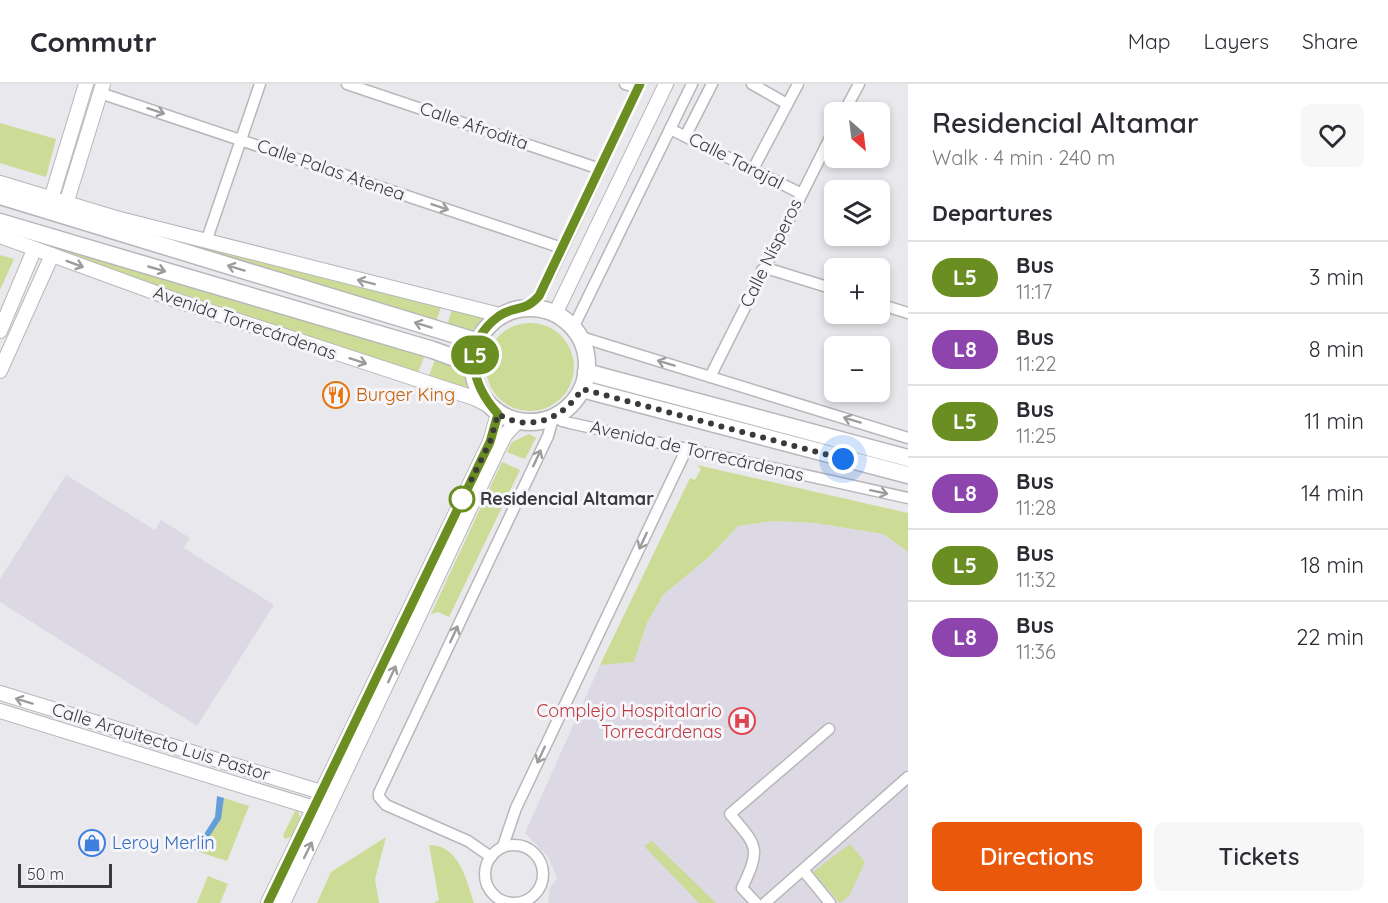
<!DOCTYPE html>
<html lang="en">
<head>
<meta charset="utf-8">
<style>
  :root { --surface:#fff; --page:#f7f7f7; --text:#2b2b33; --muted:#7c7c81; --line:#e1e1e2; --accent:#ea580c }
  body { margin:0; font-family:Quicksand,sans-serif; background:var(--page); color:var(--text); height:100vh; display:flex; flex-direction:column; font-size:22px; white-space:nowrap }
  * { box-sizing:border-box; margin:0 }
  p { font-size:20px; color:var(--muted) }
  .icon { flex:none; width:33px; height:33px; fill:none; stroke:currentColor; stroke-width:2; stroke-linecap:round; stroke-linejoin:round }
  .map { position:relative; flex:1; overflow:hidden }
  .panel { display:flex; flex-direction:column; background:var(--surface); width:480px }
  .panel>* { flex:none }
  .badge { padding:0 12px; border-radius:20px; font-size:21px; line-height:39px }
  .needle { width:39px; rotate:152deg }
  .tools { position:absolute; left:824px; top:18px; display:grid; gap:12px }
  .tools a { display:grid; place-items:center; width:66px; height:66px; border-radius:9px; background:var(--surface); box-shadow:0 3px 9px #0003; font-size:30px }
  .scale { position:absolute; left:18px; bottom:15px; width:94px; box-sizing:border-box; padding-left:6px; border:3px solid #3a3a3b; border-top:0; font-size:16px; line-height:21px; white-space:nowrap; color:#3a3a3b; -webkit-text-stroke:4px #f6f5f9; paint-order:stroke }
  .you { position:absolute; width:30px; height:30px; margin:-15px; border:4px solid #fff; border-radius:50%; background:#1a73e8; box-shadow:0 0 0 9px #1a73e833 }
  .map>.badge { position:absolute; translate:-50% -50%; box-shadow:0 0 0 3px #fff }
  h2 { padding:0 24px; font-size:22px; line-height:54px }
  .round { display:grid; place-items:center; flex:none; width:63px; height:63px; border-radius:9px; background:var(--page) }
  .head { display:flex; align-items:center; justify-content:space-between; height:102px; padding:0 24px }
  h1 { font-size:28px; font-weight:600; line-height:45px }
  .cta { display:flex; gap:12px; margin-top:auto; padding:12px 24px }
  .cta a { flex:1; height:69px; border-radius:9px; background:var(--accent); color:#fff; font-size:24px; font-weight:600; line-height:69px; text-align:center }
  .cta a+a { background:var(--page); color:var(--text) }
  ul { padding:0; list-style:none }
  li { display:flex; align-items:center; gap:18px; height:72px; padding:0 24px; border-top:2px solid var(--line) }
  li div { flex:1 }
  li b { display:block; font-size:22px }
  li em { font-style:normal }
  li .badge { min-width:66px; font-weight:700; text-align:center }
  header { display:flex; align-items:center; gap:36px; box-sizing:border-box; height:84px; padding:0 30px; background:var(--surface); border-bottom:2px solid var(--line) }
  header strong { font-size:28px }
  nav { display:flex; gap:33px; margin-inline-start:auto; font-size:21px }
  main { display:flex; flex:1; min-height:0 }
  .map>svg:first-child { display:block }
  .built { fill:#dcd9e4 }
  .green { fill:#ccdb95 }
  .water { fill:#639ed7 }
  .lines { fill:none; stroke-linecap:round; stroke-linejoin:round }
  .minor-casing { stroke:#b8b6ba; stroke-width:13 }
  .tertiary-casing { stroke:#b8b6ba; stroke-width:16 }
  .primary-casing { stroke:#b8b6ba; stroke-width:19 }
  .minor { stroke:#fff; stroke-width:10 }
  .tertiary { stroke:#fff; stroke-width:14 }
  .primary { stroke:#fff; stroke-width:16 }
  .oneway { stroke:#9c9c9d }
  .line-casing { stroke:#fff; stroke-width:14 }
  .line { stroke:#6b8e23; stroke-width:9 }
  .walk { stroke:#3a3a3b; stroke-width:6; stroke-dasharray:0 10.8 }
  .stop-dot { fill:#fff; stroke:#6b8e23; stroke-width:3 }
  .labels { text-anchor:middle; stroke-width:6; stroke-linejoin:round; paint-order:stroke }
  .street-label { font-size:18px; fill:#3a3a3b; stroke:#f6f5f9 }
  .food-label { font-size:18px; fill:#c56008; stroke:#f6f5f9; text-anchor:start }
  .stop-label { font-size:18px; font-weight:bold; fill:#3a3a3b; stroke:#f6f5f9; text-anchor:start }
  .health-label { font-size:18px; fill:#be3a42; stroke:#f6f5f9; text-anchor:end }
  .shop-label { font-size:18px; fill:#366cbe; stroke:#f6f5f9; text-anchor:start }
</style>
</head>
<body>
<header>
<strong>Commutr</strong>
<nav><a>Map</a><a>Layers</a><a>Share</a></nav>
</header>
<main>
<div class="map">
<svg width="908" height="819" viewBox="0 0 908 819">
  <rect width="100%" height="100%" fill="#e9e8ec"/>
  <!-- built -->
  <g class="built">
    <path d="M 66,391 L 155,446 L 161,436 L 190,454 L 184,464 L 274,521 L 197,642 L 0,518 L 0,495 Z"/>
    <path d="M 773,437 L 815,439 L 883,450 L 908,468 L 908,819 L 548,819 L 549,806 L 557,794 L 548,773 L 525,749 L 600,581 L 634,578 L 647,539 L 663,511 L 710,472 L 738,442 Z"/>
  </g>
  <!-- green -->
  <g class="green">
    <path d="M 0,39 L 56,55 L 46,93 L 0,79 Z"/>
    <path d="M 104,137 L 441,223 L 436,238 Z"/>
    <path d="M 0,145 L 425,270 L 418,289 L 131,193 Z"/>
    <path d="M 0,171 L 14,175 L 0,206 Z"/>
    <path d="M 452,225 L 483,233 L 483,234 L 471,248 L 447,242 Z"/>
    <circle cx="530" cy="283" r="44"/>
    <path d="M 436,273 L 463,284 L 467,305 L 429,292 Z"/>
    <path d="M 529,350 L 536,354 L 525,375 L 507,368 L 512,358 Z"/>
    <path d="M 502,378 L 520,386 L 449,533 L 438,528 L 431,530 Z"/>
    <path d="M 697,381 L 908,429 L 908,468 L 883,450 L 815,439 L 773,437 L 738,442 L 710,472 L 663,511 L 647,539 L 634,578 L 600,581 L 690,394 L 695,396 L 701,385 Z"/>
    <path d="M 224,714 L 249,722 L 227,777 L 199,768 L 221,735 Z"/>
    <path d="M 295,727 L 298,727 L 301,736 L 293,752 L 285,755 L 283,751 Z"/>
    <path d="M 386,753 L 375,795 L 379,819 L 317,819 L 331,788 Z"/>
    <path d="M 652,757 L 716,819 L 699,819 L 644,762 Z"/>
    <path d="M 850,760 L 865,778 L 849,812 L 840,819 L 813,788 Z"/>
    <path d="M 429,761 C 459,761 466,795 474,819 L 434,819 L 439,816 Z"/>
    <path d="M 208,792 L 228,800 L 220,819 L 197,819 Z"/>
  </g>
  <!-- water -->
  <path class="water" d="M 217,712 L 224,714 L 221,735 L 199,768 L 194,766 L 215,733 Z"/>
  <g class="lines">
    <defs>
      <g id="minor">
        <path d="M 347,0 L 600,85"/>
        <path d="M 625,0 L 638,4"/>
        <path d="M 752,0 L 787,20"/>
        <path d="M 100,9 L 562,164"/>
        <path d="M 844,28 L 859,0"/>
        <path d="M 670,45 L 800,109"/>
        <path d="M 686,51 L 712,0"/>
        <path d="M 753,85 L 798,0"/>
        <path d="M 206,158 L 260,0"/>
        <path d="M 762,186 L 769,185 L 834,205"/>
        <path d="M 879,220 L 908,229"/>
        <path d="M 530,222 L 539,211 L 553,185 L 640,0"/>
        <path d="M 574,242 L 692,0"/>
        <path d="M 581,253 L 908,354"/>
        <path d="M 710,293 L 834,46"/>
        <path d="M 559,331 L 562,337 L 570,339 L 908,414"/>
        <circle cx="514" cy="790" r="29"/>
        <path d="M 503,762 L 516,724 L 686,366"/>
        <path d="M 491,773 L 468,757 L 386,721 L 379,713 L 379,709 L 548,352 L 553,334"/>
        <path d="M 803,786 L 830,819"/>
        <path d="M 756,819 L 742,804 C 761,764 758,763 730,730 L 829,645"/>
        <path d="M 765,819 L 908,693"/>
      </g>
      <g id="tertiary">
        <path d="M 0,99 L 116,134 L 500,231"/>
        <path d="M 51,115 L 86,0"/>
        <path d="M 66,120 L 103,0"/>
        <path d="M 0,152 L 181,218 L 474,314 L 490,322"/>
        <path d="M 556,228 L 666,0"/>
        <path d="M 0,247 L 34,166"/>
        <path d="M 0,287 L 52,171"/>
        <path d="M 0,609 L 321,708"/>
        <path d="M 0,627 L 314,724"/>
        <path d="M 268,819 L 490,358 L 498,330"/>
        <path d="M 283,819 L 497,367 L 505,351 L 517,338"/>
      </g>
      <g id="primary">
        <path d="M 0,112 L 479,258"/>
        <path d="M 0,138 L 433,266 L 474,281"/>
        <circle cx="530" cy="281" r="57"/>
        <path d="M 586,288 L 908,374"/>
        <path d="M 582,305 L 908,391"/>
      </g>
    </defs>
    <!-- minor casing -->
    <use href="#minor" class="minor-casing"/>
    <!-- tertiary casing -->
    <use href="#tertiary" class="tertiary-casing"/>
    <!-- primary casing -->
    <use href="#primary" class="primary-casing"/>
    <!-- minor -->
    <use href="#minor" class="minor"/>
    <!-- tertiary -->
    <use href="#tertiary" class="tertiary"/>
    <!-- primary -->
    <use href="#primary" class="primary"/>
  </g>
  <!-- one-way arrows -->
  <defs><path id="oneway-shaft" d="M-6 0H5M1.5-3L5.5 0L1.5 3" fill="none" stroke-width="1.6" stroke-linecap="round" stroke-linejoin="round" transform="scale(1.5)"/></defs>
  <g class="oneway">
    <use href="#oneway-shaft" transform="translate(156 27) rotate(18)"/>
    <use href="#oneway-shaft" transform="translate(440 123) rotate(19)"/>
    <use href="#oneway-shaft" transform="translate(75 180) rotate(20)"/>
    <use href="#oneway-shaft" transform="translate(236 184) rotate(-163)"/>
    <use href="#oneway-shaft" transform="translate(157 185) rotate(16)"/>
    <use href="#oneway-shaft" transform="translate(366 198) rotate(-166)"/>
    <use href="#oneway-shaft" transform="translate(423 241) rotate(-163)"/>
    <use href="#oneway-shaft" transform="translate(358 277) rotate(18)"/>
    <use href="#oneway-shaft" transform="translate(666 279) rotate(-163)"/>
    <use href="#oneway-shaft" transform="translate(852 336) rotate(-163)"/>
    <use href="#oneway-shaft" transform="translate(537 374) rotate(-65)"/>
    <use href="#oneway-shaft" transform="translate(879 408) rotate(12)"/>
    <use href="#oneway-shaft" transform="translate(643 457) rotate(115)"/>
    <use href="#oneway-shaft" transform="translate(454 550) rotate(-65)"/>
    <use href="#oneway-shaft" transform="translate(392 590) rotate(-65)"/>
    <use href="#oneway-shaft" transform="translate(24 617) rotate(-163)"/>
    <use href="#oneway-shaft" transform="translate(541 671) rotate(115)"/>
    <use href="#oneway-shaft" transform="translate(308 766) rotate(-64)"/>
  </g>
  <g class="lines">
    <defs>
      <path id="line" d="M 268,819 L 490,358 L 498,330 C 471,300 461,260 499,232 C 515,221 524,229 539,212 L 640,0"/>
    </defs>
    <!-- line casing -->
    <use href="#line" class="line-casing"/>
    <!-- line -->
    <use href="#line" class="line"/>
    <!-- walk -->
    <path class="walk" d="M 462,415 L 490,358 L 498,330 C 530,349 563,335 582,305 L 843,375"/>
  </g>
  <!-- icons -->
  <defs>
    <symbol id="restaurant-ring" viewBox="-11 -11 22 22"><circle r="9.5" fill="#f6f5f9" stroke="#e8710a" stroke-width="1.5"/><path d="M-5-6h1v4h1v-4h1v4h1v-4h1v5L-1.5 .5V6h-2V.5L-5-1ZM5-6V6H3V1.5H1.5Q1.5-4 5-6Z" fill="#e8710a"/></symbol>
    <symbol id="hospital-ring" viewBox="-11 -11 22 22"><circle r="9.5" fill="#f6f5f9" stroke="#e0444e" stroke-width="1.5"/><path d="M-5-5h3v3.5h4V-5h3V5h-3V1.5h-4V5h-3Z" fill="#e0444e"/></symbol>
    <symbol id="shop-ring" viewBox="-11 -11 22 22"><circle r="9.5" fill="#f6f5f9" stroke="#3f7fe0" stroke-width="1.5"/><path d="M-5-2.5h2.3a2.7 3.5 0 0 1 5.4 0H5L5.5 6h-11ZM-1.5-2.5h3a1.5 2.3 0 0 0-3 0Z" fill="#3f7fe0"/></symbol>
  </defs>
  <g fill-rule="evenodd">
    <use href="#restaurant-ring" x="321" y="296" width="30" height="30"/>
    <use href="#hospital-ring" x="727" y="622" width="30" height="30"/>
    <use href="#shop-ring" x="77" y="744" width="30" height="30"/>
  </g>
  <!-- markers -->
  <circle class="stop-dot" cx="462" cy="415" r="12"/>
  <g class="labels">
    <!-- street labels -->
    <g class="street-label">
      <text transform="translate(474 42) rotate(19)" y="6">Calle Afrodita</text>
      <text transform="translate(736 77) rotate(27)" y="6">Calle Tarajal</text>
      <text transform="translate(331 86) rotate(19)" y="6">Calle Palas Atenea</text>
      <text transform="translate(771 169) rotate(-64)" y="6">Calle Nísperos</text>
      <text transform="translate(245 239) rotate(19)" y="6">Avenida Torrecárdenas</text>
      <text transform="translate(697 367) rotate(13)" y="6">Avenida de Torrecárdenas</text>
      <text transform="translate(161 658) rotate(17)" y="6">Calle Arquitecto Luis Pastor</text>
    </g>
    <!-- food labels -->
    <g class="food-label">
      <text x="356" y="317">Burger King</text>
    </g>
    <!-- stop labels -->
    <g class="stop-label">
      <text x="480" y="421">Residencial Altamar</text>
    </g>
    <!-- health labels -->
    <g class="health-label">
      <text x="722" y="633">Complejo Hospitalario<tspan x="722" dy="21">Torrecárdenas</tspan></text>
    </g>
    <!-- shop labels -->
    <g class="shop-label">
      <text x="112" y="765">Leroy Merlin</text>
    </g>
  </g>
</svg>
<div class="tools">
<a><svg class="needle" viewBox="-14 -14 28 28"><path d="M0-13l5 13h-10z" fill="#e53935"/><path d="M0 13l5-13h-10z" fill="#7c7c81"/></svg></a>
<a><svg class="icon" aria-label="layers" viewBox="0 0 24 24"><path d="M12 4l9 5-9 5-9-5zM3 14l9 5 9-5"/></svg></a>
<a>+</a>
<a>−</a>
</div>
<div class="scale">50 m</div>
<div class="you" style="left:843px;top:375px"></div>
<b class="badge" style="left:475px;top:271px;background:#6b8e23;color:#fff">L5</b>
</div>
<section class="panel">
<div class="head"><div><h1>Residencial Altamar</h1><p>Walk · 4 min · 240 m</p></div><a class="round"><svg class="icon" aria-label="heart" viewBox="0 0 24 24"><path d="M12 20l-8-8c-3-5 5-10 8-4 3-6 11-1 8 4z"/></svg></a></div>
<h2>Departures</h2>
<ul>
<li><span class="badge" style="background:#6b8e23;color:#fff">L5</span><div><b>Bus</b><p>11:17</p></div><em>3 min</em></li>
<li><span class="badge" style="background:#8e44ad;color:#fff">L8</span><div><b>Bus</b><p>11:22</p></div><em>8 min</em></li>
<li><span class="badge" style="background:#6b8e23;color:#fff">L5</span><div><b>Bus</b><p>11:25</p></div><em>11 min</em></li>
<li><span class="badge" style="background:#8e44ad;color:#fff">L8</span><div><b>Bus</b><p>11:28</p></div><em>14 min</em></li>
<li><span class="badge" style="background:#6b8e23;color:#fff">L5</span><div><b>Bus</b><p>11:32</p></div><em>18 min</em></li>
<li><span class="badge" style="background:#8e44ad;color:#fff">L8</span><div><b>Bus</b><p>11:36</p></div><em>22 min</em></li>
</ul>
<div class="cta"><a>Directions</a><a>Tickets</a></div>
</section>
</main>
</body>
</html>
